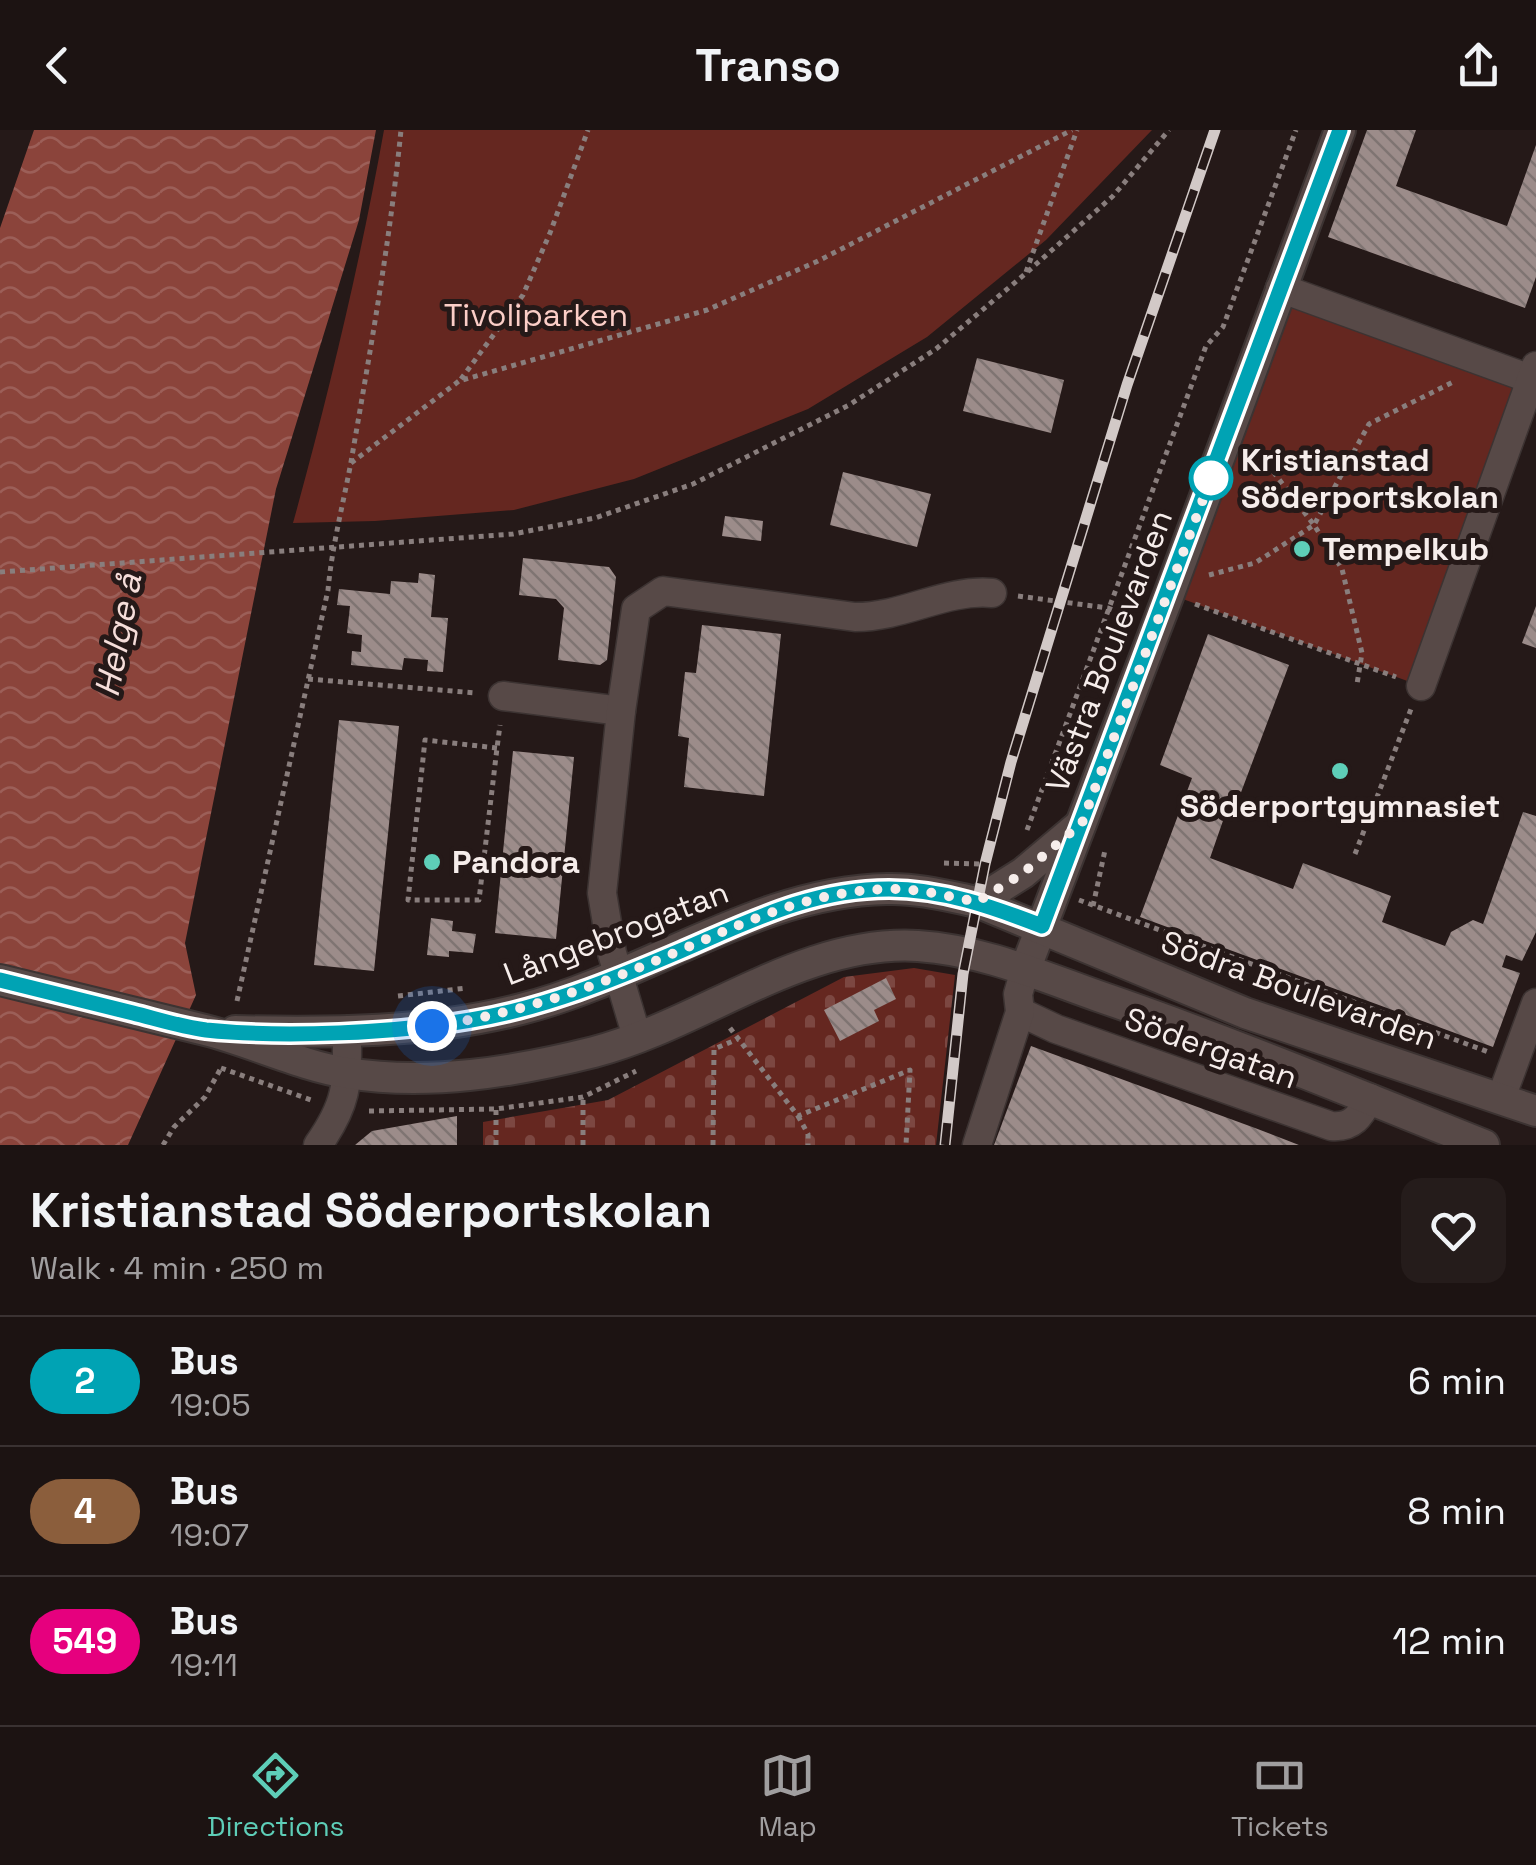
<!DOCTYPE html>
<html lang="en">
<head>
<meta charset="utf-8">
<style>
  :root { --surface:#1c1312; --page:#251c1b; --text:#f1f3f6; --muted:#a09e9f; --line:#3a3232; --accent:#5eceb8 }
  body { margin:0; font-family:"Space Grotesk",sans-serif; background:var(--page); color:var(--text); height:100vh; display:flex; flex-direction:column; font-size:38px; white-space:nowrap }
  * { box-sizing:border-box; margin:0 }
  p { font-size:32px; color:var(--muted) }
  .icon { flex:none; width:55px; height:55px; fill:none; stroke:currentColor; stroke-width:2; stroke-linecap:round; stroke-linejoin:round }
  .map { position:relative; height:1015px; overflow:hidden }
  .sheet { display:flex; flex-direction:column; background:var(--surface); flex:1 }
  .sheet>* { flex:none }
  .badge { padding:0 20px; border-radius:32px; font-size:35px; line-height:65px }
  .you { position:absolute; width:50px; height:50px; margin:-25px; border:8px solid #fff; border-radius:50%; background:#1a73e8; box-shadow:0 0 0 15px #1a73e833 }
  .map>.badge { position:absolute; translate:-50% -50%; box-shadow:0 0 0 5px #fff }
  .round { display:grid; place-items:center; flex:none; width:105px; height:105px; border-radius:20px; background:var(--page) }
  .head { display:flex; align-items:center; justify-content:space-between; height:170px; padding:0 30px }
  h1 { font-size:48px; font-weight:800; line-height:75px }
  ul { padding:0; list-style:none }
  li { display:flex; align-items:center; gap:30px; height:130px; padding:0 30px; border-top:2px solid var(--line) }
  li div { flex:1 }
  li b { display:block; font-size:38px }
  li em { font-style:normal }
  li .badge { min-width:110px; font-weight:700; text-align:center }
  header { display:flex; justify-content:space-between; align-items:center; height:130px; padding:0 30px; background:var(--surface); font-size:45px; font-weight:800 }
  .tabs { display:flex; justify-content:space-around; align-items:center; height:140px; border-top:2px solid var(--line); background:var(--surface); font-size:28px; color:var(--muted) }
  .tabs a { display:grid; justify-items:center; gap:5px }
  .tabs .active { color:var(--accent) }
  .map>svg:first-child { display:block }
  .cemetery { fill:url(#cemetery-stones) }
  .park { fill:#652720 }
  .water { fill:url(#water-waves) }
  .building { fill:url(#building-back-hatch) }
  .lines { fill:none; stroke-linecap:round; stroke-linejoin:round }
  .street-casing { stroke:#3c3332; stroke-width:31 }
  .secondary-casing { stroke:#3c3332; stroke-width:34 }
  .path { stroke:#897e7d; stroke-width:5; stroke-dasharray:5 5; stroke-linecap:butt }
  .street { stroke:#574947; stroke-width:28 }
  .secondary { stroke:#574947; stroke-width:30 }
  .rail-casing { stroke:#d2c9c7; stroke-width:11 }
  .rail { stroke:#251918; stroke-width:8; stroke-dasharray:22; stroke-linecap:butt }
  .line-casing { stroke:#fff; stroke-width:22 }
  .line { stroke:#00a3b4; stroke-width:15 }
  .walk { stroke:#f6edeb; stroke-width:10; stroke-dasharray:0 18 }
  .stop-dot { fill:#fff; stroke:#00a3b4; stroke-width:5 }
  .poi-dot { fill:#5eceb8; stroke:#251918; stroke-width:4 }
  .labels { text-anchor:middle; stroke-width:10; stroke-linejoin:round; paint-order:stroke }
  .park-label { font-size:32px; fill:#fbcec7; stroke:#251918 }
  .stop-label { font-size:32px; font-weight:bold; fill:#f6edeb; stroke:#251918; text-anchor:start }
  .poi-label { font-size:32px; font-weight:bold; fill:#f6edeb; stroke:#251918; text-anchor:start }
  .street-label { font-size:32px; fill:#f6edeb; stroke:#251918 }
  .water-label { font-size:35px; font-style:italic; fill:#f5deda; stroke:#251918 }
</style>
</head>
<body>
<header><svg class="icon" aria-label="back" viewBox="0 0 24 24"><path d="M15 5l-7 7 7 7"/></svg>Transo<svg class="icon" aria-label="share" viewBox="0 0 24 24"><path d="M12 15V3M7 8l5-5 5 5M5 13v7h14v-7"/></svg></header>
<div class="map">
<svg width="1536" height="1015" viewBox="0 0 1536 1015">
  <defs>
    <pattern id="cemetery-stones" width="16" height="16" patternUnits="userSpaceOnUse" patternTransform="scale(2.5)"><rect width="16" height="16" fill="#652720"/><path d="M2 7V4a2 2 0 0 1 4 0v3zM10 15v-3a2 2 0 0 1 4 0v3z" fill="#7c4741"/></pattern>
    <pattern id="water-waves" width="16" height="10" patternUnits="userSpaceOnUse" patternTransform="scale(2.5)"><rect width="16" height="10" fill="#8b443b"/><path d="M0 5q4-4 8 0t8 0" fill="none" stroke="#9c5f58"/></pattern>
    <pattern id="building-back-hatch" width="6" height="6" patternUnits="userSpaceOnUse" patternTransform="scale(2.5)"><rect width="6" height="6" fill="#9c8c8a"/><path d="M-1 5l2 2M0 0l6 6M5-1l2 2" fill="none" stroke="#7f7472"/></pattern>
  </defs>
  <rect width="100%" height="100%" fill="#251918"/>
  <!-- cemetery -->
  <path class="cemetery" d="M 914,838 L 955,845 L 936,1015 L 483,1015 L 483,992 L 608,970 L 844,847 Z"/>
  <!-- park -->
  <g class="park">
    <path d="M 384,0 L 1152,0 L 1046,110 L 927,207 L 808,279 L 634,349 L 514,380 L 375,391 L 293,393 C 329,263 360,133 384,0 Z"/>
    <path d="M 1280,158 L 1531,249 L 1421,556 L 1169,464 Z"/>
  </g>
  <!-- water -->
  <path class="water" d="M 34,0 L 376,0 L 359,90 L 276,359 L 185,813 L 196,865 L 128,1015 L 0,1015 L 0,98 Z"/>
  <!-- building -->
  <g class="building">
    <path d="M 1367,0 L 1416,0 L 1396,56 L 1507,96 L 1536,15 L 1536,147 L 1525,178 L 1328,107 Z"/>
    <path d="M 977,228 L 1064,250 L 1051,303 L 963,281 Z"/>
    <path d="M 843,342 L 931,364 L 917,417 L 830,395 Z"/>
    <path d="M 725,386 L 763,391 L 761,411 L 722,406 Z"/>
    <path d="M 523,428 L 609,437 L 616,447 L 607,530 L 600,535 L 558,530 L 564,478 L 556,469 L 519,465 Z"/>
    <path d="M 419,443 L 435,445 L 431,487 L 448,488 L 443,542 L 427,541 L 428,530 L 404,528 L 402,540 L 351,535 L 352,521 L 361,522 L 362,505 L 347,503 L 350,476 L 337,475 L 339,459 L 390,464 L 391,451 L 418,453 Z"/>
    <path d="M 1536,476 L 1536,518 L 1522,513 Z"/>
    <path d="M 702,495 L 781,504 L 764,666 L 684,657 L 689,608 L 678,606 L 685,542 L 696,543 Z"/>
    <path d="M 1208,504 L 1289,535 L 1240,665 L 1233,662 L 1210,728 L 1293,759 L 1303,733 L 1391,766 L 1382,792 L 1445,816 L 1451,802 L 1473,790 L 1483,794 L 1523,682 L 1536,686 L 1536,802 L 1522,831 L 1506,825 L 1502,837 L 1520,843 L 1493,917 L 1140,787 L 1192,648 L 1160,635 Z"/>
    <path d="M 339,590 L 399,596 L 374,841 L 314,835 Z"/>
    <path d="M 513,621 L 574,627 L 556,809 L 495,803 Z"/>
    <path d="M 431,788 L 453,791 L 452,801 L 476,804 L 473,823 L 449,821 L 449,827 L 427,825 Z"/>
    <path d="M 886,848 L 896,869 L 874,880 L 879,891 L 840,911 L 824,880 Z"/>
    <path d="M 1031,916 L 1255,998 L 1299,1015 L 994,1015 Z"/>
    <path d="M 457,986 L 457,1015 L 355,1015 L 372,1001 Z"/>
  </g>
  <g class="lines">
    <defs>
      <g id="street">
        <path d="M 1280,158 L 1536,251"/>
        <path d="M 1421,556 L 1536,236"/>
        <path d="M 503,566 L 621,581"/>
        <path d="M 1020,882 L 1056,899 L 1331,996 C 1353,998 1360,986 1370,968"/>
        <path d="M 637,907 L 612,823 L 602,763 L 621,581 L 636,479 L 663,461 L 855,487 C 905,487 944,459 992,463"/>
        <path d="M 1501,968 L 1536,873"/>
        <path d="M 318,1015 C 349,971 347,953 347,901"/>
        <path d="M 977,1015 L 1020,882 L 1018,864 L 1025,840"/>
      </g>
      <g id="secondary">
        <path d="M 977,772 L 1023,743 L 1080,695"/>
        <path d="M 1025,840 L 1169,464 L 1340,0"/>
        <path d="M 0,850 C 68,867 137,883 205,900 C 253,912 298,935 347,943 C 429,956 514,942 594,922 C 702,894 803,809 918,816 C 981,820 1039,845 1098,866 C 1229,911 1356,964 1484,1015"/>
        <path d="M 235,901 C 330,903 428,903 521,879 C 645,848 757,761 887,759 C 917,758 948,766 977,772 L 1245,883 L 1536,981"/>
      </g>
    </defs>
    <!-- street casing -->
    <use href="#street" class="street-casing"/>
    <!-- secondary casing -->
    <use href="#secondary" class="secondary-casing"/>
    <!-- path -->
    <g class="path">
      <path d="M 1026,142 L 1077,0"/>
      <path d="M 461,249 L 523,165 L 550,103 L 588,0"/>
      <path d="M 1255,318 L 1314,395 L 1342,439 L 1362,523 L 1357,554"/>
      <path d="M 351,333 L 459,251 L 707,180 L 818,131 L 1072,0"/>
      <path d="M 0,442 L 513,404 L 595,388 L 693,354 L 849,275 L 936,219 L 1025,144 L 1113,66 L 1169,0"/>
      <path d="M 1209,445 L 1255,433 L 1314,395 L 1369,294 L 1455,251"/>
      <path d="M 1018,466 L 1108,478 L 1129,487"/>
      <path d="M 1195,474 L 1396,547"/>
      <path d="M 308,549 L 476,563"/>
      <path d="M 497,618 L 425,610 L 408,770 L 479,770 L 497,618 L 500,595"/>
      <path d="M 1027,700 L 1206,216 L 1223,197 L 1296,0"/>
      <path d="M 1355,724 L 1411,579"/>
      <path d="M 944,733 L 983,734"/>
      <path d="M 1079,770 L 1491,923"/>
      <path d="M 1093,776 L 1105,720"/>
      <path d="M 398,866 L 467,858"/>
      <path d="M 237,871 L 328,460 C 332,416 343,375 351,332 C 370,222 390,111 401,0"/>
      <path d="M 730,898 L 798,986 L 910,940 L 906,1015"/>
      <path d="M 221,938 L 314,971"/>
      <path d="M 369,981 L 496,979 L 583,967 L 636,941"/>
      <path d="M 798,986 L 808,1004 L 808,1015"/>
      <path d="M 163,1015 L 174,997 L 205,967 L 221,938"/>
      <path d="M 496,1015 L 496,979"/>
      <path d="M 583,1015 L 583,967"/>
      <path d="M 713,1015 L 714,919 L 738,909"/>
    </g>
    <!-- street -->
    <use href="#street" class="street"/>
    <!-- secondary -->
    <use href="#secondary" class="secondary"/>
    <defs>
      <path id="rail" d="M 945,1015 L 963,844 L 985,734 L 1011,632 L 1127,255 L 1215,0"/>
    </defs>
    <!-- rail casing -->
    <use href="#rail" class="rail-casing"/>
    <!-- rail -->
    <use href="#rail" class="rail"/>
  </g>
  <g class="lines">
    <defs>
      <path id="line" d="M 0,850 C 44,861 88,872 133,883 C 157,889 182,897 206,900 C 284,908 395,903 471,890 C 544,878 612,850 680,821 C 748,792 811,759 889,759 C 942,759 993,777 1042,796 L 1340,0"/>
    </defs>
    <!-- line casing -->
    <use href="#line" class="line-casing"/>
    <!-- line -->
    <use href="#line" class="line"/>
    <!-- walk -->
    <path class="walk" d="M 432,896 C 520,884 601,855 681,820 C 750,790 809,762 886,759 C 916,758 947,766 977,772 L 1023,743 L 1082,693 L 1211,348"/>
  </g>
  <!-- markers -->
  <circle class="stop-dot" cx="1211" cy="348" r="20"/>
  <g class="poi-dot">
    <circle cx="1302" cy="419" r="10"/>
    <circle cx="1340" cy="641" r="10"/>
    <circle cx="432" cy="732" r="10"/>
  </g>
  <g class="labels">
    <!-- park labels -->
    <g class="park-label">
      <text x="536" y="196">Tivoliparken</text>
    </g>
    <!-- stop labels -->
    <g class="stop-label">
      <text x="1241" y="341">Kristianstad<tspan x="1241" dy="37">Söderportskolan</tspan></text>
    </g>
    <!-- poi labels -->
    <g class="poi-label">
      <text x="1322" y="430">Tempelkub</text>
      <text x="1340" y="687" text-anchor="middle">Söderportgymnasiet</text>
      <text x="452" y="743">Pandora</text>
    </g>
    <!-- street labels -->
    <g class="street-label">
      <text transform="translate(1109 521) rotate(-69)" y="11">Västra Boulevarden</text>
      <text transform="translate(616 803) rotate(-21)" y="11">Långebrogatan</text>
      <text transform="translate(1299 860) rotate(20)" y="11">Södra Boulevarden</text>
      <text transform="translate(1211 918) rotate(20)" y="11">Södergatan</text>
    </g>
    <!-- water labels -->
    <g class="water-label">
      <text transform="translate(118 505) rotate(-79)" y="12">Helge å</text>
    </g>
  </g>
</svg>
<div class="you" style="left:432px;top:896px"></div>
</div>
<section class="sheet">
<div class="head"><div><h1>Kristianstad Söderportskolan</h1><p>Walk · 4 min · 250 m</p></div><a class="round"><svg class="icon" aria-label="heart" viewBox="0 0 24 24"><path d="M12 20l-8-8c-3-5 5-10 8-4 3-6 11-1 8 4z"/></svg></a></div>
<ul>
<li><span class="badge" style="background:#00a3b4;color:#fff">2</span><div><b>Bus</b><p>19:05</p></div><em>6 min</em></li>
<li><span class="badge" style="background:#8b5e3c;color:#fff">4</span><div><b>Bus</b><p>19:07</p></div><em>8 min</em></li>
<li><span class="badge" style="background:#e6007e;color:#fff">549</span><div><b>Bus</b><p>19:11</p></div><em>12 min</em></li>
</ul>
</section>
<nav class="tabs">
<a class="active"><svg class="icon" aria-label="directions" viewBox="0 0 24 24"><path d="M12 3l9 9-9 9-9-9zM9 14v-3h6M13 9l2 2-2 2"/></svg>Directions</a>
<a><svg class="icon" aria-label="map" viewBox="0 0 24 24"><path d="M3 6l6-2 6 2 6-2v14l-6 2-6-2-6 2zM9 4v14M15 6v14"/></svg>Map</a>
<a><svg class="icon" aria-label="tickets" viewBox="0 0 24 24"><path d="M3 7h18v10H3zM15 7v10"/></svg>Tickets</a>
</nav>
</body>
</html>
